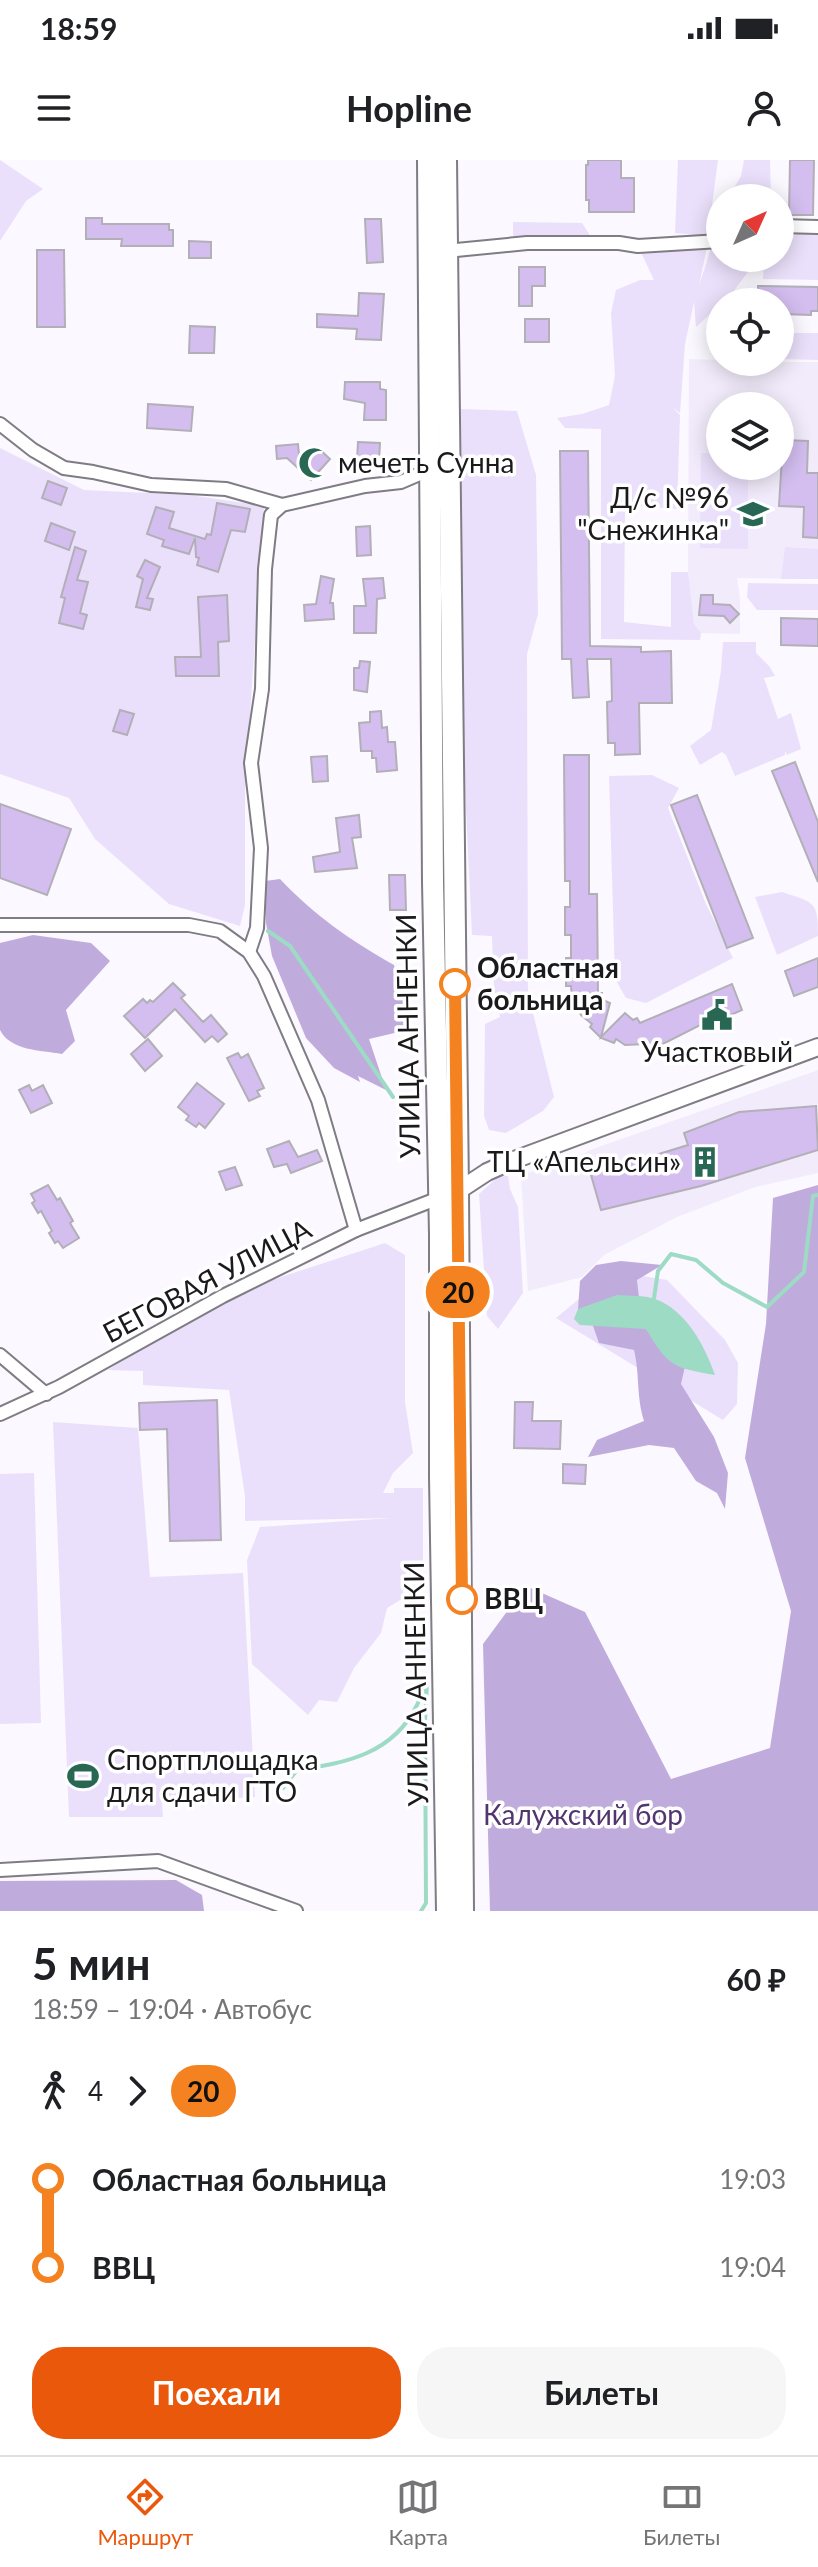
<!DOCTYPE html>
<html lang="ru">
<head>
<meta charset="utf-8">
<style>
  :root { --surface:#fff; --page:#f6f6f6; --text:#202124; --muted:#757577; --line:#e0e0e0; --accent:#ea580c }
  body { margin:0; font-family:Lato,sans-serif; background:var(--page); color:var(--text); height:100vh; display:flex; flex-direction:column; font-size:30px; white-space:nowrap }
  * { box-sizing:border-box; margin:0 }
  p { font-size:26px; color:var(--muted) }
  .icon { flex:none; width:44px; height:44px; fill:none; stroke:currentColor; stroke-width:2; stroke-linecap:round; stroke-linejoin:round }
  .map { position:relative; height:1751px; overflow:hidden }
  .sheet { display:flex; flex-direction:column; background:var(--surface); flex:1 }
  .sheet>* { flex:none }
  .badge { padding:0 16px; border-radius:26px; font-size:28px; line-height:52px }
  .needle { width:52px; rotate:45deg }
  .controls { position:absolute; left:706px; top:24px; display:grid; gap:16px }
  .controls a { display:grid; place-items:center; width:88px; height:88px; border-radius:50%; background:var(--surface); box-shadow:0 4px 20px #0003; font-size:40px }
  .map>.badge { position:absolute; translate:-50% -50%; box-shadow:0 0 0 4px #fff }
  .legs { display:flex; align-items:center; gap:12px; height:88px; padding:0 32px; font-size:26px }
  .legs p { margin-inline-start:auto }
  .head { display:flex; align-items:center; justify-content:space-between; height:136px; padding:0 32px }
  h1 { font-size:44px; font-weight:700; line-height:60px }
  .primary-button { display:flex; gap:16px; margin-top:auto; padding:16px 32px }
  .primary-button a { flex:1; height:92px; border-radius:32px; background:var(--accent); color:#fff; font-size:32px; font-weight:700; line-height:92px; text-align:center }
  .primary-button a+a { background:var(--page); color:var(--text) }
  ul { padding:0 32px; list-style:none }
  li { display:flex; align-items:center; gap:28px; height:88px; font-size:30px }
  li i { display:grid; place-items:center; width:12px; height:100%; margin:0 10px; background:currentColor }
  li i::after { content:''; width:20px; height:20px; margin:-10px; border:6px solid; border-radius:50%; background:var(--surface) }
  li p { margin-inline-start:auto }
  li:first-child i { background:linear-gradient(#0000 50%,currentColor 0) }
  li:last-child i { background:linear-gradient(currentColor 50%,#0000 0) }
  .status { display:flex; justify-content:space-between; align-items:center; height:56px; padding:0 40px; background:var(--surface); direction:ltr }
  .status svg { height:22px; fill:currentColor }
  header { display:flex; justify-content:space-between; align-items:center; height:104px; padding:0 32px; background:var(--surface); font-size:36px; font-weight:700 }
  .dock { display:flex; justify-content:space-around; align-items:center; height:112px; border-top:2px solid var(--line); background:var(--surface); font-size:22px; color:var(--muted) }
  .dock a { display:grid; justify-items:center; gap:4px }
  .dock .active { color:var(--accent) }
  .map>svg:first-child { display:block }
  .built { fill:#f2ebfb; fill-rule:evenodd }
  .green { fill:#ebe0fb }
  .forest { fill:#c0acdc }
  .water { fill:#9ddbc5 }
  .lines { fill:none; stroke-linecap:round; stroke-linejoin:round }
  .stream { stroke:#9ddbc5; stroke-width:4 }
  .building { fill:#d3beef; stroke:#b2afb7; stroke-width:2 }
  .minor-casing { stroke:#7f7c83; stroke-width:16 }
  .tertiary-casing { stroke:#7f7c83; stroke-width:20 }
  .primary-casing { stroke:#7f7c83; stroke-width:24 }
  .minor { stroke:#fff; stroke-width:12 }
  .tertiary { stroke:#fff; stroke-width:16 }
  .primary { stroke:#fff; stroke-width:20 }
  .line-1-casing { stroke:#fff; stroke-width:18 }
  .line-1 { stroke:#f58220; stroke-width:12 }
  .stop-1-dot { fill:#fff; stroke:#f58220; stroke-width:4 }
  .labels { text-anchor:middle; stroke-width:7; stroke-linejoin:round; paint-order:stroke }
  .poi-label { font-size:28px; fill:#1a191c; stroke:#fff; text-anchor:start }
  .stop-label { font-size:28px; font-weight:bold; fill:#1a191c; stroke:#fff; text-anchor:start }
  .street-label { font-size:28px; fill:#1a191c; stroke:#fff }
  .park-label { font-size:28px; fill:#513570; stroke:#fff }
</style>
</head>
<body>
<div class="status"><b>18:59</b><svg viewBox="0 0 49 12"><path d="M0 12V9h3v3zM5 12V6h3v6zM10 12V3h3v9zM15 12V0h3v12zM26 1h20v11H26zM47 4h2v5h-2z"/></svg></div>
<header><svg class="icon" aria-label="menu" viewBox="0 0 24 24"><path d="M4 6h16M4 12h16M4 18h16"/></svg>Hopline<svg class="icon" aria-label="person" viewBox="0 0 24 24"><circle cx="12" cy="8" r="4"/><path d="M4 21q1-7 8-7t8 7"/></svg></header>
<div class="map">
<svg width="818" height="1751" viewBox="0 0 818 1751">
  <rect width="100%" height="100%" fill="#fbf8ff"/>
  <!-- built -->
  <g class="built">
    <path d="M 689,199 L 720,200 L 720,202 L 818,202 L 818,419 L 737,418 L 740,438 L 740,474 L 701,473 L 694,464 L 688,417 ZM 720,246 L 780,246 L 780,306 L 720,306 Z"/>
    <path d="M 818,910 L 818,1013 L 755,1027 L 677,1057 L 604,1095 L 582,1117 L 528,1131 L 521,1015 L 574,999 L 590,990 Z"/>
  </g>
  <!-- green -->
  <g class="green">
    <path d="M 0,0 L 43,29 L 26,41 L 0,81 Z"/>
    <path d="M 678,0 L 718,0 L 708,76 L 675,73 Z"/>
    <path d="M 744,0 L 770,0 L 771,38 L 728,38 L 741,16 Z"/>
    <path d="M 513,62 L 582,63 L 591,77 L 513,76 Z"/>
    <path d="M 818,73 L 818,120 L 763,119 L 764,98 L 780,98 L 780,75 Z"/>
    <path d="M 708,82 L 699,126 L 711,88 L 720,89 L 720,98 L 751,98 L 756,101 L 730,136 L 720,142 L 720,145 L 696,167 L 694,142 L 685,184 L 680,253 L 672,247 L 680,255 L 677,349 L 638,346 L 625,352 L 624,462 L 671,467 L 671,412 L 688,412 L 694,464 L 701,473 L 700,480 L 601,479 L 601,269 L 565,268 L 557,258 L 582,254 L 609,245 L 615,216 L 611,153 L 616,130 L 640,120 L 654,120 L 638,86 Z"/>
    <path d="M 780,173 L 818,173 L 818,200 L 780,199 Z"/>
    <path d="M 461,249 L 517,251 L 536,315 L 538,454 L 527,494 L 528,833 L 554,937 L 543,951 L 506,973 L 489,970 L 484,956 L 485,864 L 500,857 L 494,831 L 492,776 L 472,775 L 463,587 Z"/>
    <path d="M 0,288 L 84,330 L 190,335 L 264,346 L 245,628 L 245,745 L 240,766 L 169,744 L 95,679 L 69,638 L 0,614 Z"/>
    <path d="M 701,293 L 720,293 L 720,306 L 770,306 L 770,310 L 748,310 L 748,389 L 700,388 Z"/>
    <path d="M 785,387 L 818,389 L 818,419 L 781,419 Z"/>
    <path d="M 748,423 L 818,424 L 818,450 L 757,450 L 747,437 Z"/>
    <path d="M 723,482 L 756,482 L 756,493 L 770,507 L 775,516 L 764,518 L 778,559 L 791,553 L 801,589 L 787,595 L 785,591 L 785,595 L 735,616 L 726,595 L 722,592 L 700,605 L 690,586 L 711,570 L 721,511 Z"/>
    <path d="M 652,615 L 679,628 L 668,648 L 706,744 L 733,798 L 646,843 L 626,838 L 615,819 L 609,616 Z"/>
    <path d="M 782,732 C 815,743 818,741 818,776 L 777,795 L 755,737 Z"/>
    <path d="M 499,1016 L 508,1016 L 510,1029 L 518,1047 L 523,1133 L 498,1169 L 487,1156 L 479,1034 Z"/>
    <path d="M 385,1083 L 405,1095 L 405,1242 L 413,1293 L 393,1313 L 383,1333 L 394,1333 L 394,1328 L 423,1328 L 423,1405 L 413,1404 L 406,1412 L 402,1439 L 387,1448 L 381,1473 L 354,1508 L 337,1542 L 319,1540 L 308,1555 L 252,1504 L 247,1400 L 260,1367 L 392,1358 L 245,1361 L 245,1336 L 229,1230 L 143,1225 L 143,1211 L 108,1210 L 223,1136 Z"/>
    <path d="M 601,1109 L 667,1120 L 725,1180 L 738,1203 L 737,1244 L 723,1260 L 556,1158 L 579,1139 Z"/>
    <path d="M 53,1262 L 138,1268 L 150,1417 L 243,1413 L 255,1637 L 162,1642 L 163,1657 L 69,1657 Z"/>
    <path d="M 34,1313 L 41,1563 L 0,1564 L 0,1314 Z"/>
  </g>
  <!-- forest -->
  <g class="forest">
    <path d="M 280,719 C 316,757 349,779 394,805 L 406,850 L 403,871 L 369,879 L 386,930 L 358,916 L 360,922 L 334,908 L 306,878 L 272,796 L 266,763 L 265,721 Z"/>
    <path d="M 33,775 L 91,783 L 110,801 L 66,850 L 75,881 L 62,894 C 40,890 11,891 0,870 L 0,783 Z"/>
    <path d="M 818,1025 L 818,1751 L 490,1751 L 483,1484 L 526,1426 L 585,1452 L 671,1619 L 770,1588 L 791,1451 L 745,1298 L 766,1164 L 773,1038 Z"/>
    <path d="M 621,1101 L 662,1105 L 637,1120 L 640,1146 L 691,1180 L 681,1224 L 714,1277 L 728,1313 L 725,1349 L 717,1333 L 696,1321 L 674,1288 L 649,1285 L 588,1297 L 597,1280 L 644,1261 C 636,1235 640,1215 634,1190 L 599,1183 L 593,1166 L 578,1149 L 580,1121 L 596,1105 Z"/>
    <path d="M 176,1720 L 202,1735 L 204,1751 L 0,1751 L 0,1721 Z"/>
  </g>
  <!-- water -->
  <path class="water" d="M 617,1135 C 628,1136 644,1135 655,1139 C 686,1150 705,1186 715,1215 C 673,1208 668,1206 646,1169 L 580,1165 L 574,1159 L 578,1149 Z"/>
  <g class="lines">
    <!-- stream -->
    <g class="stream">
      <path d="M 268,771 L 290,786 L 393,937"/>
      <path d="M 654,1138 L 658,1111 L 671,1094 L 696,1100 L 723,1123 L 767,1147 L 804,1112 L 813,1036 L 818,1035"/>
      <path d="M 283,1628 L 297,1610 C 346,1603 393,1594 417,1545 C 421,1536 427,1527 427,1517"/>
      <path d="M 421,1751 L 426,1743 L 425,1561 L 427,1522"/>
    </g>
  </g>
  <!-- building -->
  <g class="building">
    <path d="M 588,0 L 621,0 L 621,18 L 634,18 L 634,52 L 589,52 L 589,40 L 586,40 L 586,5 L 588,5 Z"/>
    <path d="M 790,0 L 814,0 L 813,55 L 789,55 Z"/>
    <path d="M 86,58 L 102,58 L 102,64 L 169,64 L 169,70 L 173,70 L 173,86 L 121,86 L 122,79 L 86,79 Z"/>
    <path d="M 365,59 L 381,59 L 383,102 L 367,103 Z"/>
    <path d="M 189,81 L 211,82 L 211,98 L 189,98 Z"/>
    <path d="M 37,90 L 64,90 L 65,167 L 37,167 Z"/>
    <path d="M 519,107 L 545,107 L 545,126 L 532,126 L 532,146 L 519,146 Z"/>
    <path d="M 758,126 L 818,127 L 818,151 L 811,151 L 811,155 L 780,154 L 780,142 L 758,142 Z"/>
    <path d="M 359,133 L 384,134 L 381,180 L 356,179 L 357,169 L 317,167 L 317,154 L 358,156 Z"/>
    <rect x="525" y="159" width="24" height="23"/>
    <path d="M 190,166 L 215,167 L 214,193 L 189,193 Z"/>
    <path d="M 345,222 L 380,222 L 380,229 L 386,230 L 386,260 L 364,260 L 365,243 L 344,239 Z"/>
    <path d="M 148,244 L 193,247 L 191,271 L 147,268 Z"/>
    <path d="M 783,280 L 808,281 L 807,313 L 818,313 L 818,378 L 803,377 L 804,347 L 779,346 Z"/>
    <path d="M 358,282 L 380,283 L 379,301 L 357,300 Z"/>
    <path d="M 298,284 L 300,305 L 317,287 L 330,299 L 311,320 L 287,298 L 277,299 L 276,286 Z"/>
    <path d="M 560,291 L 588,291 L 590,486 L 641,487 L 641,492 L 671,491 L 672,543 L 639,543 L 640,594 L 615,595 L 615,583 L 608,583 L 607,542 L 612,541 L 611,499 L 587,499 L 589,537 L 573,538 L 571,499 L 562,499 Z"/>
    <path d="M 48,321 L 67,328 L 61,345 L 42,338 Z"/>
    <path d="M 217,343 L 250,349 L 245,372 L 231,370 L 218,412 L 197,405 L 199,398 L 196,397 L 195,378 L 189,394 L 162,386 L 164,380 L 147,374 L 156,347 L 174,352 L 169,368 L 205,379 L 207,374 L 211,375 Z"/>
    <path d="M 51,363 L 75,372 L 69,390 L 45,381 Z"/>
    <path d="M 370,366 L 371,395 L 357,396 L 356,367 Z"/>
    <path d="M 75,387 L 86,391 L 77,420 L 88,422 L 80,453 L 87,455 L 83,469 L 59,463 L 65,438 L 61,437 Z"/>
    <path d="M 145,400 L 160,407 L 147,438 L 153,439 L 150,450 L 136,447 L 143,419 L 137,416 Z"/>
    <path d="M 321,416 L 334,419 L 330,443 L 333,443 L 334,459 L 305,461 L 304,445 L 316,444 Z"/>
    <path d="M 383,418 L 385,438 L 377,439 L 376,473 L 354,473 L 354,446 L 366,446 L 363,419 Z"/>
    <path d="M 227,435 L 229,481 L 218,482 L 219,516 L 176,516 L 175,497 L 201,497 L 198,437 Z"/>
    <path d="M 701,435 L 713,435 L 713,444 L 730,445 L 739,454 L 730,463 L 724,456 L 699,455 Z"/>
    <path d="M 781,458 L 818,459 L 818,486 L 781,485 Z"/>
    <path d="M 360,501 L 370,502 L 367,532 L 354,530 L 354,508 L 359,508 Z"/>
    <path d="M 120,550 L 134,554 L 127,575 L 113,571 Z"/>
    <path d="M 381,551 L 382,568 L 387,567 L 388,582 L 395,582 L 397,610 L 377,612 L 376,598 L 372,598 L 372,591 L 361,591 L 359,563 L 370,562 L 370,552 Z"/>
    <path d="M 564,595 L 589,595 L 589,734 L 597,734 L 598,833 L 602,833 L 601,839 L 610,843 L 601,877 L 625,853 L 633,860 L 637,858 L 640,863 L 732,824 L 742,850 L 706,866 L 704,863 L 659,886 L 657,883 L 648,888 L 646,884 L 625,885 L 616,879 L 614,883 L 601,878 L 590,867 L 592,864 L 581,855 L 572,837 L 571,826 L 566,826 L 566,798 L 571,798 L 571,775 L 565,775 L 565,747 L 570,747 L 570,721 L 565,721 Z"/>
    <path d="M 327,596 L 328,621 L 313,622 L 311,597 Z"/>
    <path d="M 795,602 L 818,662 L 818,722 L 772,611 Z"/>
    <path d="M 697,635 L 753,778 L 727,788 L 671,645 Z"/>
    <path d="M 0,644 L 71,669 L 47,735 L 0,718 Z"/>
    <path d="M 359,655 L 361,677 L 352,678 L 357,708 L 315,712 L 313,697 L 340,692 L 336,658 Z"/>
    <path d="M 389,715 L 405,715 L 406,750 L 390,750 Z"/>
    <path d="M 818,798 L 818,827 L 794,836 L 785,811 Z"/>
    <path d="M 173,823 L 185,835 L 181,838 L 203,862 L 211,855 L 227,874 L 218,882 L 212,876 L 205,882 L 175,849 L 145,878 L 124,856 L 143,839 L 147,843 L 150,840 L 153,842 Z"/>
    <path d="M 148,879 L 162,896 L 145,911 L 131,894 Z"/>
    <path d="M 238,893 L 241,898 L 248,894 L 264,928 L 257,931 L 260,936 L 249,941 L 227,898 Z"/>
    <path d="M 197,923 L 224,944 L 205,968 L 199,963 L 196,967 L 186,960 L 189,956 L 178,947 Z"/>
    <path d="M 29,925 L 32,931 L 43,925 L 52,943 L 31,953 L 19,930 Z"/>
    <path d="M 816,946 L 818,990 L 701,1026 L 601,1050 L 591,1015 L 688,985 L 684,973 L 739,952 Z"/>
    <path d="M 289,981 L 298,997 L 317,990 L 322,1001 L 291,1013 L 287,1004 L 274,1007 L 267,989 Z"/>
    <path d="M 235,1007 L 242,1025 L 226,1030 L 219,1012 Z"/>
    <path d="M 48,1025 L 57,1040 L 60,1038 L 73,1061 L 70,1063 L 79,1078 L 63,1088 L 58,1081 L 55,1083 L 49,1073 L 52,1071 L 41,1051 L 38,1053 L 32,1043 L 35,1041 L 31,1034 Z"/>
    <path d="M 217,1240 L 221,1380 L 170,1381 L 167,1269 L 140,1270 L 139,1243 Z"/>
    <path d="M 515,1242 L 533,1242 L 532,1261 L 561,1261 L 560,1289 L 514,1288 Z"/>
    <path d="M 563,1304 L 586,1305 L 585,1324 L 563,1323 Z"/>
  </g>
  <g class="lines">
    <defs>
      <g id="minor">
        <path d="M 780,66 L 818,67"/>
        <path d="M 446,91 L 527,83 L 619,83 L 638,86 L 720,81"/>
        <path d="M 0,264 L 33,290 L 64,308 L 93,312 L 151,325 L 226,329 L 282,345"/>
        <path d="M 0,765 L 189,765 L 220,771 L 249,792 L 264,816 L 318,940 L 356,1070"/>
        <path d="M 249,792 L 257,768 L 261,688 L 251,603 L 262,529 L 265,409 L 271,355 L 282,345 L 365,326 L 401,322 L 429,310"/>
        <path d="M 0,1195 L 46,1234"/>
        <path d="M 0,1254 L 59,1227 L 223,1136 L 356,1070 L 439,1038"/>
        <path d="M 0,1710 L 158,1701 L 296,1751"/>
      </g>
      <path id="tertiary" d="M 449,1034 L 458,1031 L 487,1012 L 514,1000 L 818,887"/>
      <g id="primary">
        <path d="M 428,0 L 433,722 L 440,1074 L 440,1317 L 447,1751"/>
        <path d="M 446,0 L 458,1031 L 463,1751"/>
      </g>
    </defs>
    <!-- minor casing -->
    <use href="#minor" class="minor-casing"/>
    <!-- tertiary casing -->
    <use href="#tertiary" class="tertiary-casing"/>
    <!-- primary casing -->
    <use href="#primary" class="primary-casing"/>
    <!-- minor -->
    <use href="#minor" class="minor"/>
    <!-- tertiary -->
    <use href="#tertiary" class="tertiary"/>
    <!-- primary -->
    <use href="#primary" class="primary"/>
  </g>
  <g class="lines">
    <defs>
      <path id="line-1" d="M 455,824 L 462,1439"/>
    </defs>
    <!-- line-1 casing -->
    <use href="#line-1" class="line-1-casing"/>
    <!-- line-1 -->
    <use href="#line-1" class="line-1"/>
  </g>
  <!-- icons -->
  <defs>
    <symbol id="mosque-bare" viewBox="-9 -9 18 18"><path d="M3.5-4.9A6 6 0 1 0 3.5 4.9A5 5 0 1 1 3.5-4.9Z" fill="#286754" stroke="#fff" stroke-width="2.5" paint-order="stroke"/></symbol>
    <symbol id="school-bare" viewBox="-9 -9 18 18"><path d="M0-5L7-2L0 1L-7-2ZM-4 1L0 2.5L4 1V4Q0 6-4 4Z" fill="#286754" stroke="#fff" stroke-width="2.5" paint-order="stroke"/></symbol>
    <symbol id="civic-bare" viewBox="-9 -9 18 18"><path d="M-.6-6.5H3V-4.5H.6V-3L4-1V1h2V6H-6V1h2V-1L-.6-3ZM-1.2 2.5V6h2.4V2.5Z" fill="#286754" stroke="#fff" stroke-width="2.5" paint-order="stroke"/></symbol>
    <symbol id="building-bare" viewBox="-9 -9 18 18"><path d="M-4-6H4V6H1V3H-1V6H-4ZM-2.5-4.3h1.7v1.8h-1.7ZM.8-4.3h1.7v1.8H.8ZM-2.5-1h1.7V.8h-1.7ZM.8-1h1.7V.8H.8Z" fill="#286754" stroke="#fff" stroke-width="2.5" paint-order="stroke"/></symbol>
    <symbol id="stadium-bare" viewBox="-9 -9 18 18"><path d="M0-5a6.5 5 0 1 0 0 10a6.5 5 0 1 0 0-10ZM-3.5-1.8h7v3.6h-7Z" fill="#286754" stroke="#fff" stroke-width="2.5" paint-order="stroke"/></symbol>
  </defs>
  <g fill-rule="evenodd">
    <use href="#mosque-bare" x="292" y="281" width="44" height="44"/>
    <use href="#school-bare" x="731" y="332" width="44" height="44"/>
    <use href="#civic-bare" x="695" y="833" width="44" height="44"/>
    <use href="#building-bare" x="683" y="980" width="44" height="44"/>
    <use href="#stadium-bare" x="61" y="1594" width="44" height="44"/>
  </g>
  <!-- markers -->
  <g class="stop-1-dot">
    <circle cx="455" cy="824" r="14"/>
    <circle cx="462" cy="1439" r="14"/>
  </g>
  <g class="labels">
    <!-- poi labels -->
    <g class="poi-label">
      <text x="338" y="313">мечеть Сунна</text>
      <text x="729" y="348" text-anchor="end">Д/с №96<tspan x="729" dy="32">"Снежинка"</tspan></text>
      <text x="717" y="902" text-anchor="middle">Участковый</text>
      <text x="681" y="1012" text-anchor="end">ТЦ «Апельсин»</text>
      <text x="107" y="1610">Спортплощадка<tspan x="107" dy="32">для сдачи ГТО</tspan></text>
    </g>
    <!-- stop labels -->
    <g class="stop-label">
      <text x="477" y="818">Областная<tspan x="477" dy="32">больница</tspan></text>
      <text x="484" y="1449">ВВЦ</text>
    </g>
    <!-- street labels -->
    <g class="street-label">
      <text transform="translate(408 876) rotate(-91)" y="10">УЛИЦА АННЕНКИ</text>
      <text transform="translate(207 1121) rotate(-28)" y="10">БЕГОВАЯ УЛИЦА</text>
      <text transform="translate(416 1524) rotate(-91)" y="10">УЛИЦА АННЕНКИ</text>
    </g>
    <!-- park labels -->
    <g class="park-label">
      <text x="583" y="1665">Калужский бор</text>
    </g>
  </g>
</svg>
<div class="controls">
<a><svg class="needle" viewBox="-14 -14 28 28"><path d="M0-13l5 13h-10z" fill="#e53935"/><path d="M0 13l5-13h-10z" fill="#757577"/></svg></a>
<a><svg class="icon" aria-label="locate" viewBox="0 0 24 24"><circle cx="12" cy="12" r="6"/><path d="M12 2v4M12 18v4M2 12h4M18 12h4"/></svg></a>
<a><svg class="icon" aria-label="layers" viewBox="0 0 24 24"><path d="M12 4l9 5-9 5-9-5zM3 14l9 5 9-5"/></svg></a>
</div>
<b class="badge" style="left:458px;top:1132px;background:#f58220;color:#111">20</b>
</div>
<section class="sheet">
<div class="head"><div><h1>5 мин</h1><p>18:59 – 19:04 · Автобус</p></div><b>60 ₽</b></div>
<div class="legs"><svg class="icon" aria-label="walk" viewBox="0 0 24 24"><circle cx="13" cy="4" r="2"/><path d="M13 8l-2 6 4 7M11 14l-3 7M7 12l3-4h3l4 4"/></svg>4<svg class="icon" aria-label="forward" viewBox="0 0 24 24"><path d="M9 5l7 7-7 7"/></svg><b class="badge" style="background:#f58220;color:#111">20</b></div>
<ul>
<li><i style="color:#f58220"></i><b>Областная больница</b><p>19:03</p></li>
<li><i style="color:#f58220"></i><b>ВВЦ</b><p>19:04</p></li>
</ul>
<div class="primary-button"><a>Поехали</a><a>Билеты</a></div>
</section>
<nav class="dock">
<a class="active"><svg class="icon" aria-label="directions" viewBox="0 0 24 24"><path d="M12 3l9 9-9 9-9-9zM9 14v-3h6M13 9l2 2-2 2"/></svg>Маршрут</a>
<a><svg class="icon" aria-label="map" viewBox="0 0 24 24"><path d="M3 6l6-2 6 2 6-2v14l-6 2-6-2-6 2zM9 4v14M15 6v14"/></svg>Карта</a>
<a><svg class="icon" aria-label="tickets" viewBox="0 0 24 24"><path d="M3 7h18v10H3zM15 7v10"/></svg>Билеты</a>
</nav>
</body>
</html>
